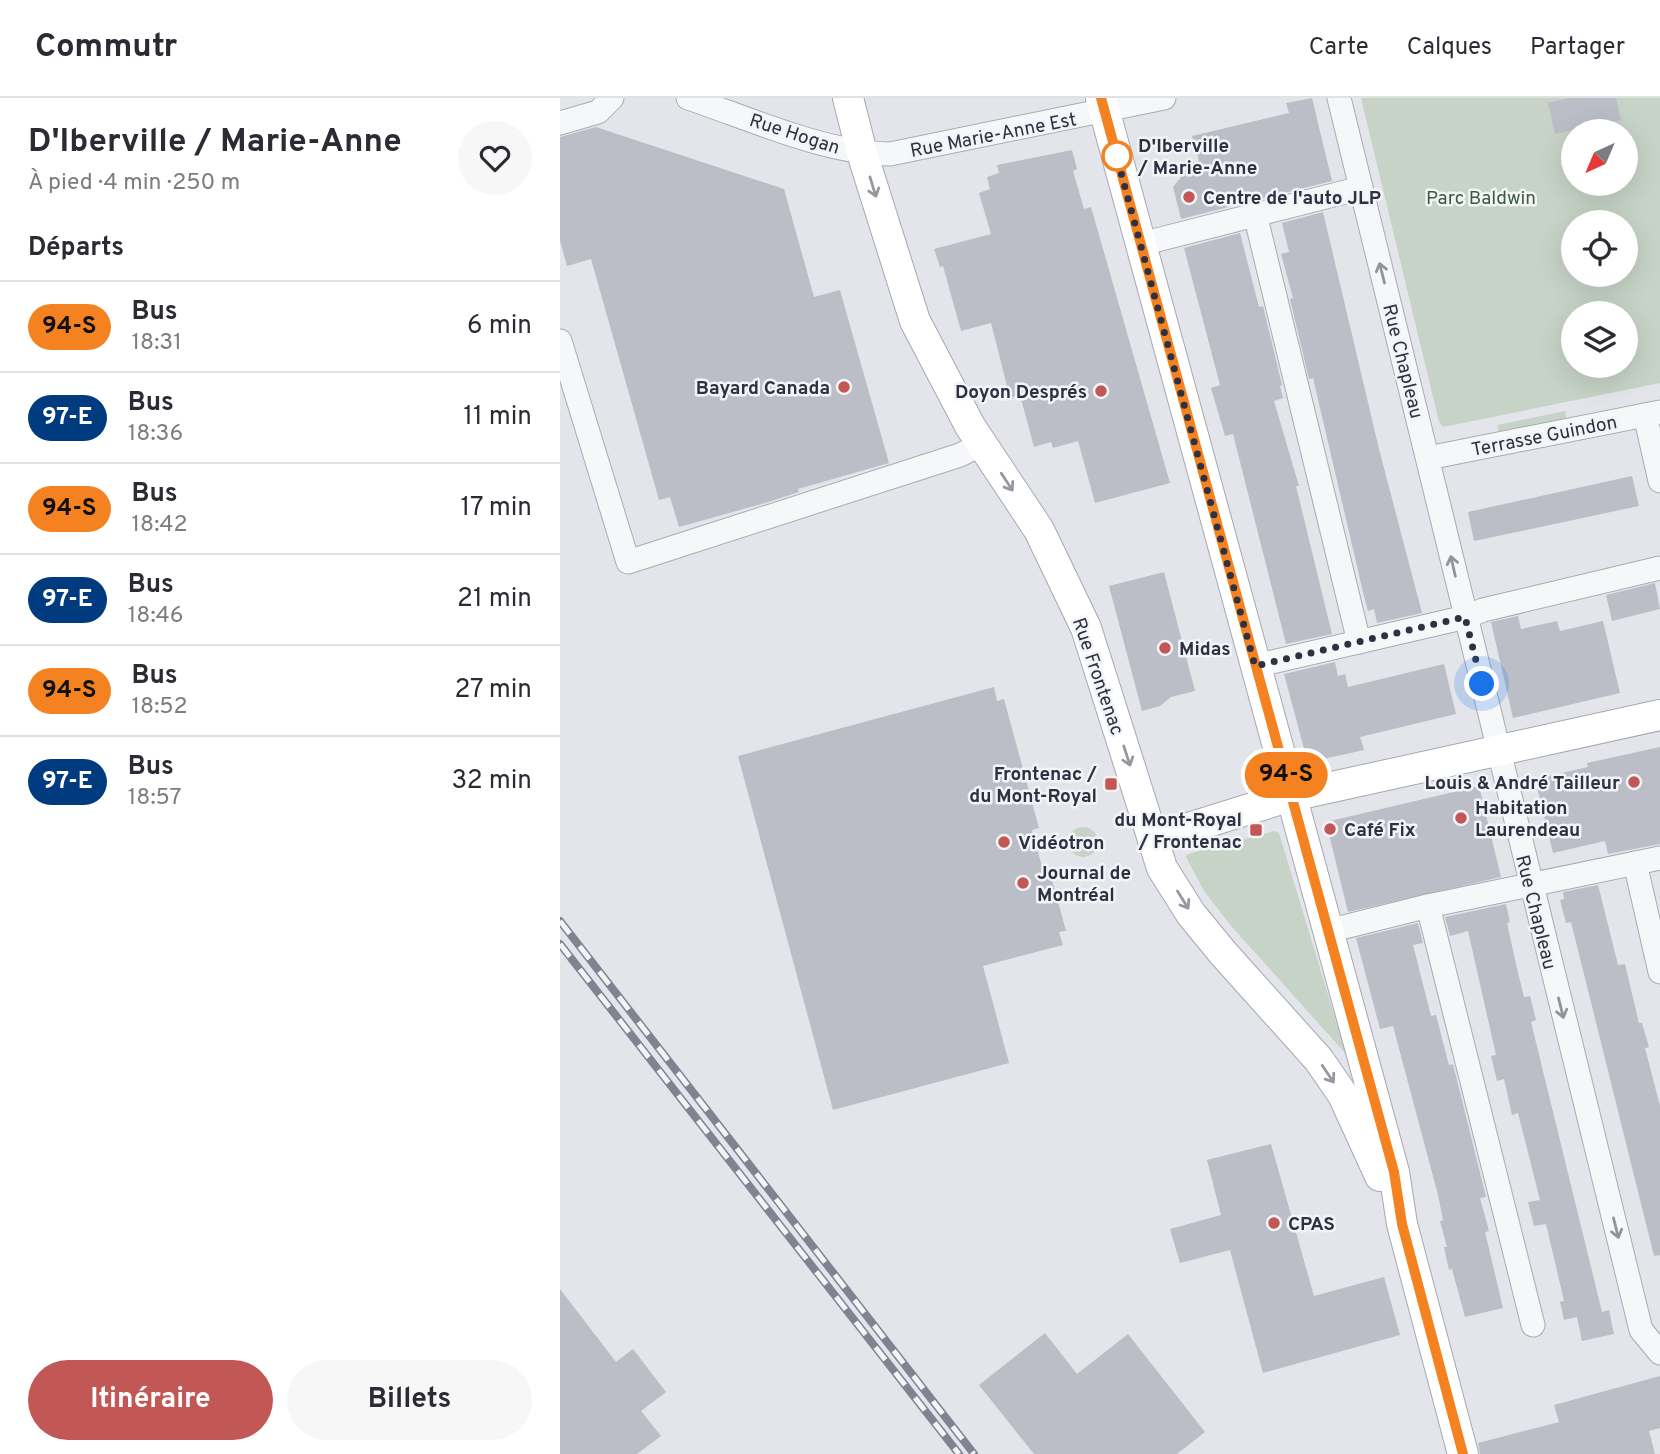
<!DOCTYPE html>
<html lang="fr">
<head>
<meta charset="utf-8">
<style>
  :root { --surface:#fff; --page:#f7f7f7; --text:#2b2b33; --muted:#7c7c81; --line:#e1e1e2; --accent:#c25856 }
  body { margin:0; font-family:Overpass,sans-serif; background:var(--page); color:var(--text); height:100vh; display:flex; flex-direction:column; font-size:26px; white-space:nowrap }
  * { box-sizing:border-box; margin:0 }
  p { font-size:23px; color:var(--muted) }
  .icon { flex:none; width:38px; height:38px; fill:none; stroke:currentColor; stroke-width:2; stroke-linecap:round; stroke-linejoin:round }
  .map { position:relative; flex:1; overflow:hidden }
  .drawer { display:flex; flex-direction:column; background:var(--surface); width:560px }
  .drawer>* { flex:none }
  .badge { padding:0 14px; border-radius:23px; font-size:24px; line-height:46px }
  .needle { width:46px; rotate:224deg }
  .buttons { position:absolute; left:1001px; top:21px; display:grid; gap:14px }
  .buttons a { display:grid; place-items:center; width:77px; height:77px; border-radius:50%; background:var(--surface); box-shadow:0 7px 28px #0002; font-size:35px }
  .you { position:absolute; width:35px; height:35px; margin:-18px; border:5px solid #fff; border-radius:50%; background:#1a73e8; box-shadow:0 0 0 10px #1a73e833 }
  .map>.badge { position:absolute; translate:-50% -50%; box-shadow:0 0 0 4px #fff }
  h2 { padding:0 28px; font-size:26px; line-height:63px }
  .round { display:grid; place-items:center; flex:none; width:74px; height:74px; border-radius:37px; background:var(--page) }
  .headline { display:flex; align-items:center; justify-content:space-between; height:119px; padding:0 28px }
  h1 { font-size:33px; font-weight:700; line-height:52px }
  .primary-button { display:flex; gap:14px; margin-top:auto; padding:14px 28px }
  .primary-button a { flex:1; height:80px; border-radius:42px; background:var(--accent); color:#fff; font-size:28px; font-weight:700; line-height:80px; text-align:center }
  .primary-button a+a { background:var(--page); color:var(--text) }
  ul { padding:0; list-style:none }
  li { display:flex; align-items:center; gap:21px; height:91px; padding:0 28px; border-top:2px solid var(--line) }
  li div { flex:1 }
  li b { display:block; font-size:26px }
  li em { font-style:normal }
  li .badge { min-width:77px; font-weight:700; text-align:center }
  header { display:flex; align-items:center; gap:42px; box-sizing:border-box; height:98px; padding:0 35px; background:var(--surface); border-bottom:2px solid var(--line) }
  header strong { font-size:33px }
  nav { display:flex; gap:38px; margin-inline-start:auto; font-size:24px }
  main { display:flex; flex:1; min-height:0 }
  .map>svg:first-child { display:block }
  .green { fill:#c7d3c6; fill-rule:evenodd }
  .building { fill:#bbbec7 }
  .lines { fill:none; stroke-linecap:round; stroke-linejoin:round }
  .minor-casing { stroke:#a9abb4; stroke-width:25 }
  .major-casing { stroke:#a4a8b5; stroke-width:32 }
  .minor { stroke:#f6f7f9; stroke-width:23 }
  .major { stroke:#fff; stroke-width:30 }
  .rail-casing { stroke:#7f8392; stroke-width:8 }
  .rail { stroke:#f3f4f8; stroke-width:5; stroke-dasharray:16; stroke-linecap:butt }
  .oneway { stroke:#9698a0 }
  .oneway2 { stroke:#92949d }
  .line-casing { stroke:#fff; stroke-width:16 }
  .line { stroke:#f58220; stroke-width:10 }
  .walk { stroke:#2d3141; stroke-width:7; stroke-dasharray:0 12.6 }
  .stop-dot { fill:#fff; stroke:#f58220; stroke-width:3.5 }
  .poi-dot { fill:#c25856; stroke:#f3f4f8; stroke-width:2.5 }
  .labels { text-anchor:middle; stroke-width:5; stroke-linejoin:round; paint-order:stroke }
  .street-label { font-size:19px; fill:#2d3141; stroke:#f3f4f8 }
  .stop-label { font-size:19px; font-weight:bold; fill:#2d3141; stroke:#f3f4f8; text-anchor:start }
  .poi-label { font-size:19px; font-weight:bold; fill:#2d3141; stroke:#f3f4f8; text-anchor:start }
  .park-label { font-size:19px; fill:#3c5b3c; stroke:#f3f4f8 }
</style>
</head>
<body>
<header>
<strong>Commutr</strong>
<nav><a>Carte</a><a>Calques</a><a>Partager</a></nav>
</header>
<main>
<section class="drawer">
<div class="headline"><div><h1>D'Iberville / Marie-Anne</h1><p>À pied · 4 min · 250 m</p></div><a class="round"><svg class="icon" aria-label="heart" viewBox="0 0 24 24"><path d="M12 20l-8-8c-3-5 5-10 8-4 3-6 11-1 8 4z"/></svg></a></div>
<h2>Départs</h2>
<ul>
<li><span class="badge" style="background:#f58220;color:#111">94-S</span><div><b>Bus</b><p>18:31</p></div><em>6 min</em></li>
<li><span class="badge" style="background:#003b80;color:#fff">97-E</span><div><b>Bus</b><p>18:36</p></div><em>11 min</em></li>
<li><span class="badge" style="background:#f58220;color:#111">94-S</span><div><b>Bus</b><p>18:42</p></div><em>17 min</em></li>
<li><span class="badge" style="background:#003b80;color:#fff">97-E</span><div><b>Bus</b><p>18:46</p></div><em>21 min</em></li>
<li><span class="badge" style="background:#f58220;color:#111">94-S</span><div><b>Bus</b><p>18:52</p></div><em>27 min</em></li>
<li><span class="badge" style="background:#003b80;color:#fff">97-E</span><div><b>Bus</b><p>18:57</p></div><em>32 min</em></li>
</ul>
<div class="primary-button"><a>Itinéraire</a><a>Billets</a></div>
</section>
<div class="map">
<svg width="1100" height="1356" viewBox="0 0 1100 1356">
  <rect width="100%" height="100%" fill="#e4e5ea"/>
  <!-- green -->
  <g class="green">
    <path d="M 801,0 L 1100,0 L 1100,285 L 883,329 L 879,324 ZM 1013,33 L 1066,33 L 1066,86 L 1013,86 ZM 1013,124 L 1066,124 L 1066,177 L 1013,177 ZM 1013,215 L 1066,215 L 1066,268 L 1013,268 Z"/>
    <path d="M 1005,313 L 1007,322 L 939,336 L 937,327 Z"/>
    <circle cx="523" cy="744" r="15"/>
    <path d="M 715,733 L 719,735 L 786,956 L 672,829 L 644,793 L 626,759 L 628,756 Z"/>
  </g>
  <!-- building -->
  <g class="building">
    <path d="M 752,0 L 772,83 L 621,121 L 613,89 L 622,78 L 619,68 L 639,63 L 632,38 L 729,15 L 726,5 Z"/>
    <path d="M 1010,0 L 1056,0 L 1061,22 L 995,36 L 988,5 Z"/>
    <path d="M 36,29 L 224,91 L 254,199 L 280,192 L 329,365 L 238,391 L 239,394 L 205,405 L 119,429 L 110,399 L 99,402 L 31,161 L 7,168 L 0,143 L 0,39 Z"/>
    <path d="M 512,52 L 517,71 L 513,73 L 524,111 L 531,109 L 610,385 L 535,405 L 518,343 L 493,350 L 491,344 L 474,349 L 460,297 L 450,300 L 431,225 L 401,233 L 383,168 L 380,169 L 374,151 L 431,136 L 419,95 L 430,91 L 427,79 L 439,75 L 437,67 Z"/>
    <path d="M 763,114 L 819,351 L 862,515 L 817,525 L 814,511 L 808,513 L 803,494 L 753,280 L 749,281 L 730,201 L 733,200 L 721,156 L 729,154 L 722,125 Z"/>
    <path d="M 680,135 L 699,209 L 703,208 L 722,287 L 720,288 L 723,300 L 714,303 L 739,388 L 736,388 L 772,536 L 726,546 L 673,336 L 665,338 L 651,290 L 660,287 L 624,150 Z"/>
    <path d="M 1072,378 L 1079,408 L 914,443 L 908,414 Z"/>
    <path d="M 604,474 L 635,593 L 611,599 L 600,608 L 582,613 L 549,488 Z"/>
    <path d="M 1095,485 L 1100,511 L 1052,523 L 1046,497 Z"/>
    <path d="M 958,518 L 961,531 L 997,523 L 1000,533 L 1043,523 L 1060,595 L 953,620 L 931,524 Z"/>
    <path d="M 775,564 L 778,578 L 785,576 L 788,589 L 884,566 L 896,616 L 800,639 L 804,652 L 754,663 L 751,657 L 746,658 L 724,576 Z"/>
    <path d="M 434,589 L 437,603 L 444,601 L 479,730 L 472,732 L 485,780 L 491,778 L 506,833 L 499,834 L 503,847 L 423,868 L 449,965 L 273,1012 L 178,658 Z"/>
    <path d="M 1100,649 L 1100,746 L 1048,756 L 1045,743 L 993,755 L 975,681 L 1028,669 L 1027,665 Z"/>
    <path d="M 919,688 L 941,779 L 788,814 L 766,724 Z"/>
    <path d="M 1038,787 L 1058,867 L 1065,866 L 1079,925 L 1082,925 L 1089,949 L 1085,950 L 1100,1008 L 1100,1157 L 1094,1158 L 1011,824 L 1006,825 L 1000,802 L 1004,801 L 1003,794 Z"/>
    <path d="M 946,806 L 950,824 L 947,825 L 958,875 L 964,899 L 970,898 L 976,922 L 971,924 L 1042,1214 L 1049,1212 L 1054,1236 L 1022,1243 L 1017,1219 L 1004,1222 L 1000,1204 L 1004,1203 L 986,1126 L 974,1128 L 968,1104 L 980,1102 L 958,1015 L 952,1017 L 944,981 L 937,983 L 931,958 L 936,957 L 908,833 L 890,838 L 885,819 Z"/>
    <path d="M 858,825 L 863,845 L 853,847 L 871,918 L 876,917 L 889,967 L 893,966 L 926,1099 L 920,1100 L 929,1133 L 925,1134 L 943,1210 L 905,1219 L 892,1171 L 889,1172 L 884,1149 L 887,1149 L 880,1123 L 883,1122 L 878,1097 L 833,928 L 820,931 L 796,840 Z"/>
    <path d="M 711,1046 L 754,1198 L 824,1179 L 840,1237 L 703,1275 L 670,1152 L 620,1165 L 610,1131 L 661,1117 L 647,1062 Z"/>
    <path d="M 0,1191 L 56,1264 L 73,1251 L 106,1294 L 81,1313 L 101,1338 L 77,1356 L 0,1356 Z"/>
    <path d="M 485,1235 L 517,1276 L 568,1236 L 645,1334 L 617,1356 L 474,1356 L 419,1287 Z"/>
    <path d="M 1100,1278 L 1100,1330 L 1089,1333 L 1095,1356 L 920,1356 L 918,1345 L 999,1324 L 994,1307 Z"/>
  </g>
  <g class="lines">
    <defs>
      <g id="minor">
        <path d="M 128,0 C 191,21 264,55 330,56 L 604,0"/>
        <path d="M 779,0 L 1081,1232 L 1100,1255"/>
        <path d="M 0,25 L 38,14 L 52,0"/>
        <path d="M 695,116 L 799,544"/>
        <path d="M 581,146 L 801,90"/>
        <path d="M 0,243 L 68,464 L 400,357 L 422,346"/>
        <path d="M 1085,317 L 1100,383"/>
        <path d="M 868,360 L 1100,314"/>
        <path d="M 695,568 L 906,519 L 923,512 L 1100,470"/>
        <path d="M 1075,765 L 1100,874"/>
        <path d="M 868,808 L 973,1227"/>
        <path d="M 768,833 L 868,808 L 1100,760"/>
      </g>
      <g id="major">
        <path d="M 288,0 L 302,55 L 355,223 L 410,328 L 479,432 L 526,530 L 602,770 L 631,816 L 663,855 L 759,962 L 783,997 L 820,1078"/>
        <path d="M 541,0 L 834,1074 L 842,1126 L 903,1356"/>
        <path d="M 593,741 L 731,698 L 1100,617"/>
      </g>
    </defs>
    <!-- minor casing -->
    <use href="#minor" class="minor-casing"/>
    <!-- major casing -->
    <use href="#major" class="major-casing"/>
    <!-- minor -->
    <use href="#minor" class="minor"/>
    <!-- major -->
    <use href="#major" class="major"/>
    <defs>
      <g id="rail">
        <path d="M 0,823 L 414,1356"/>
        <path d="M 0,846 L 399,1356"/>
      </g>
    </defs>
    <!-- rail casing -->
    <use href="#rail" class="rail-casing"/>
    <!-- rail -->
    <use href="#rail" class="rail"/>
  </g>
  <!-- one-way arrows -->
  <defs><path id="oneway-shaft" d="M-6 0H5M1.5-3L5.5 0L1.5 3" fill="none" stroke-width="1.6" stroke-linecap="round" stroke-linejoin="round" transform="scale(1.75)"/></defs>
  <g class="oneway">
    <use href="#oneway-shaft" transform="translate(313 89) rotate(73)"/>
    <use href="#oneway-shaft" transform="translate(447 384) rotate(57)"/>
    <use href="#oneway-shaft" transform="translate(567 658) rotate(72)"/>
    <use href="#oneway-shaft" transform="translate(623 802) rotate(58)"/>
    <use href="#oneway-shaft" transform="translate(768 976) rotate(56)"/>
  </g>
  <g class="oneway2">
    <use href="#oneway-shaft" transform="translate(822 175) rotate(-104)"/>
    <use href="#oneway-shaft" transform="translate(893 468) rotate(-103)"/>
    <use href="#oneway-shaft" transform="translate(1001 910) rotate(76)"/>
    <use href="#oneway-shaft" transform="translate(1056 1130) rotate(76)"/>
  </g>
  <g class="lines">
    <defs>
      <path id="line" d="M 541,0 L 834,1074 L 842,1126 L 903,1356"/>
    </defs>
    <!-- line casing -->
    <use href="#line" class="line-casing"/>
    <!-- line -->
    <use href="#line" class="line"/>
    <!-- walk -->
    <path class="walk" d="M 557,58 L 554,49 L 695,568 L 905,519 L 922,586"/>
  </g>
  <!-- markers -->
  <circle class="stop-dot" cx="557" cy="58" r="14"/>
  <g class="poi-dot">
    <circle cx="629" cy="99" r="7"/>
    <circle cx="284" cy="289" r="7"/>
    <circle cx="541" cy="293" r="7"/>
    <circle cx="605" cy="550" r="7"/>
    <circle cx="1074" cy="684" r="7"/>
    <rect x="544" y="679" width="14" height="14" rx="3.5"/>
    <circle cx="901" cy="720" r="7"/>
    <circle cx="770" cy="731" r="7"/>
    <rect x="689" y="725" width="14" height="14" rx="3.5"/>
    <circle cx="444" cy="744" r="7"/>
    <circle cx="463" cy="785" r="7"/>
    <circle cx="714" cy="1125" r="7"/>
  </g>
  <g class="labels">
    <!-- street labels -->
    <g class="street-label">
      <text transform="translate(235 35) rotate(18)" y="7">Rue Hogan</text>
      <text transform="translate(433 36) rotate(-11)" y="7">Rue Marie-Anne Est</text>
      <text transform="translate(844 263) rotate(76)" y="7">Rue Chapleau</text>
      <text transform="translate(984 337) rotate(-11)" y="7">Terrasse Guindon</text>
      <text transform="translate(539 578) rotate(71)" y="7">Rue Frontenac</text>
      <text transform="translate(977 814) rotate(76)" y="7">Rue Chapleau</text>
    </g>
    <!-- stop labels -->
    <g class="stop-label">
      <text x="578" y="54">D'Iberville<tspan x="578" dy="22">/ Marie-Anne</tspan></text>
    </g>
    <!-- poi labels -->
    <g class="poi-label">
      <text x="643" y="106">Centre de l'auto JLP</text>
      <text x="270" y="296" text-anchor="end">Bayard Canada</text>
      <text x="527" y="300" text-anchor="end">Doyon Després</text>
      <text x="619" y="557">Midas</text>
      <text x="537" y="682" text-anchor="end">Frontenac /<tspan x="537" dy="22">du Mont-Royal</tspan></text>
      <text x="1060" y="691" text-anchor="end">Louis &amp; André Tailleur</text>
      <text x="915" y="716">Habitation<tspan x="915" dy="22">Laurendeau</tspan></text>
      <text x="682" y="728" text-anchor="end">du Mont-Royal<tspan x="682" dy="22">/ Frontenac</tspan></text>
      <text x="784" y="738">Café Fix</text>
      <text x="458" y="751">Vidéotron</text>
      <text x="477" y="781">Journal de<tspan x="477" dy="22">Montréal</tspan></text>
      <text x="728" y="1132">CPAS</text>
    </g>
    <!-- park labels -->
    <g class="park-label">
      <text x="921" y="106">Parc Baldwin</text>
    </g>
  </g>
</svg>
<div class="buttons">
<a><svg class="needle" viewBox="-14 -14 28 28"><path d="M0-13l5 13h-10z" fill="#e53935"/><path d="M0 13l5-13h-10z" fill="#7c7c81"/></svg></a>
<a><svg class="icon" aria-label="locate" viewBox="0 0 24 24"><circle cx="12" cy="12" r="6"/><path d="M12 2v4M12 18v4M2 12h4M18 12h4"/></svg></a>
<a><svg class="icon" aria-label="layers" viewBox="0 0 24 24"><path d="M12 4l9 5-9 5-9-5zM3 14l9 5 9-5"/></svg></a>
</div>
<div class="you" style="left:922px;top:586px"></div>
<b class="badge" style="left:726px;top:677px;background:#f58220;color:#111">94-S</b>
</div>
</main>
</body>
</html>
